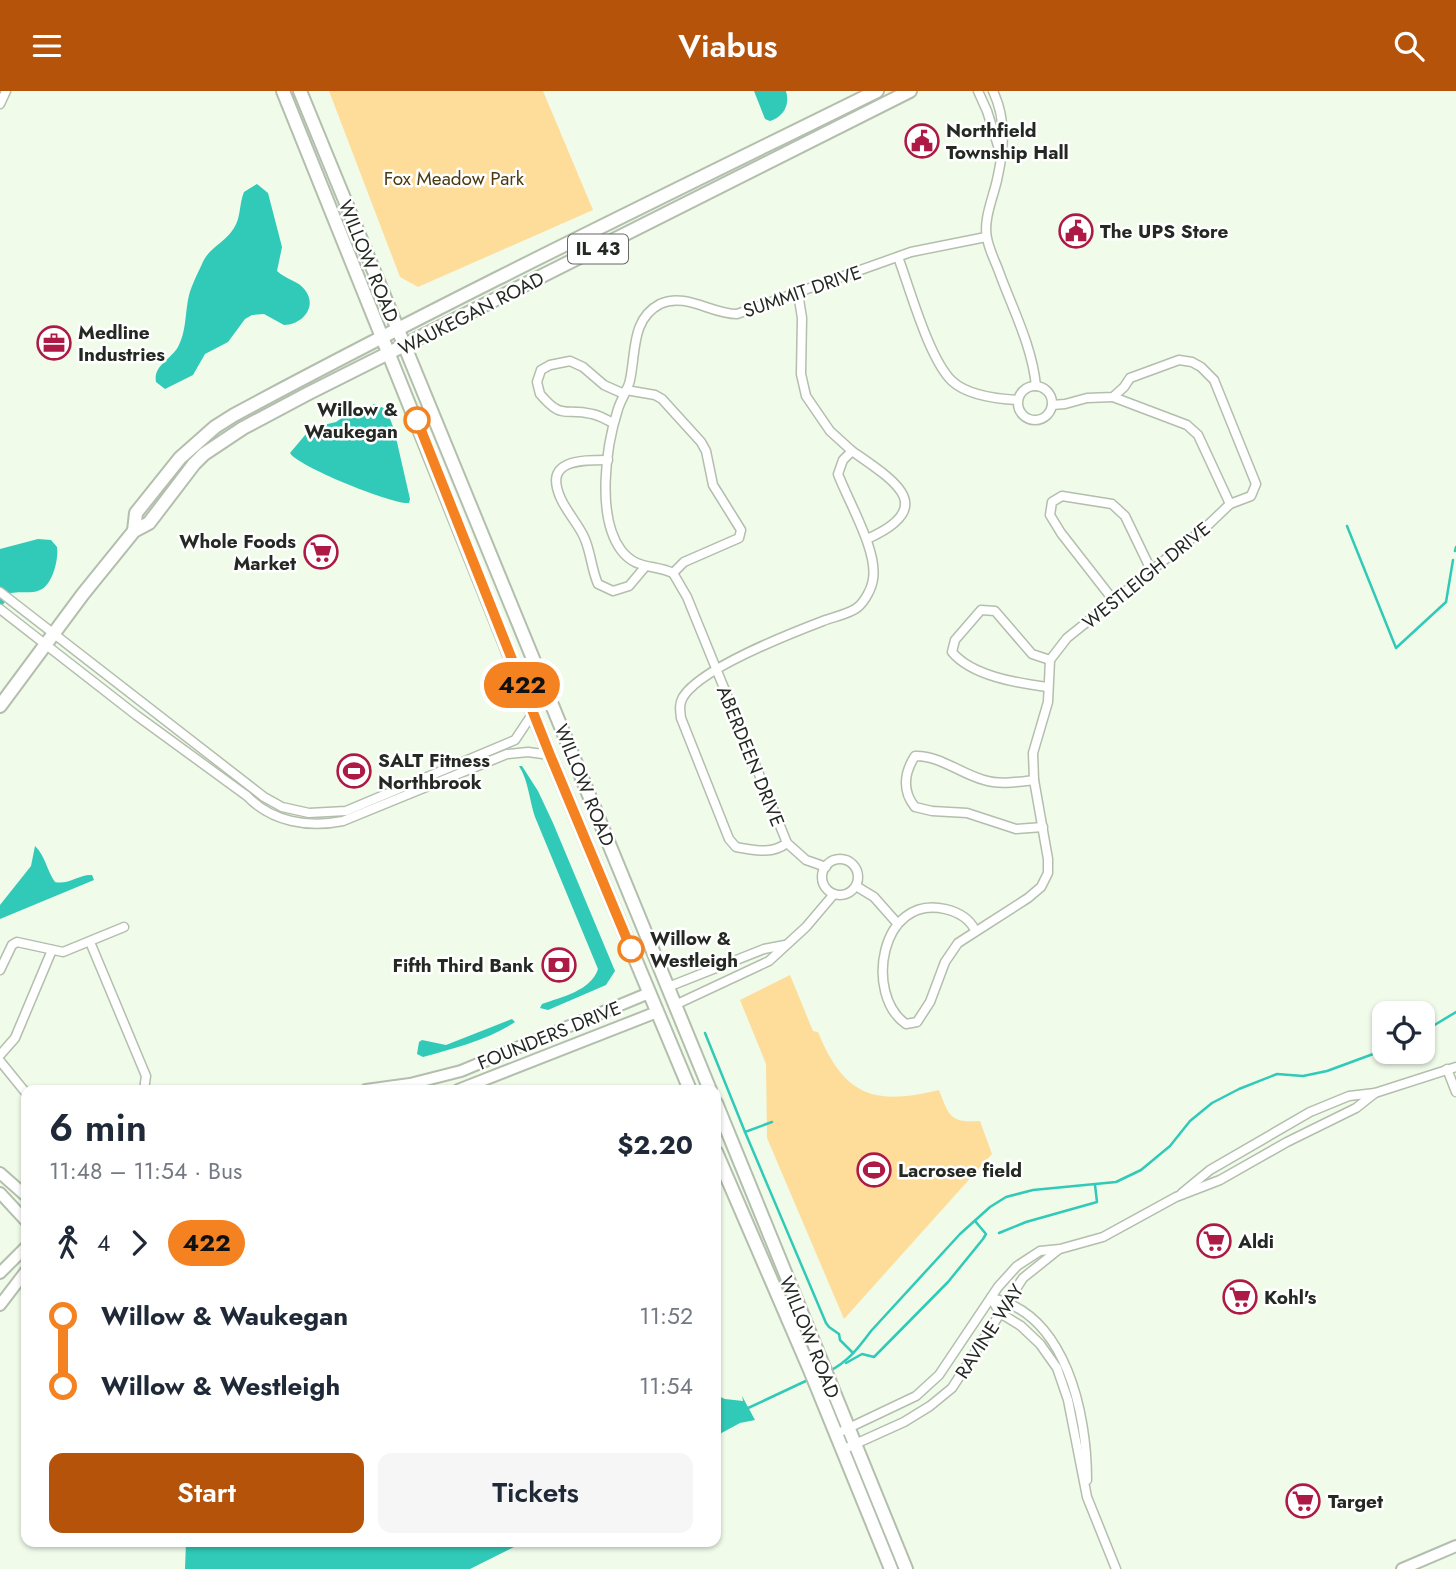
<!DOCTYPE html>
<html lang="en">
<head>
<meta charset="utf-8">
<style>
  :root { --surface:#fff; --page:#f6f6f7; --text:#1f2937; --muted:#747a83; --accent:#b45309 }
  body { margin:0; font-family:Jost,sans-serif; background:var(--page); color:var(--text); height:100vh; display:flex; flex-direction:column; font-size:26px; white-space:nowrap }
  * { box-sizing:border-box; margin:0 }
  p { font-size:23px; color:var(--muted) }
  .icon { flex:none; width:38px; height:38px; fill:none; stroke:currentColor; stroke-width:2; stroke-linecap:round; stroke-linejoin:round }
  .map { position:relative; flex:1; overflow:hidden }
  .panel { position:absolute; left:21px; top:994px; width:700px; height:462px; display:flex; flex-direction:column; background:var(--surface); border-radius:14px; box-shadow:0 2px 5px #0004 }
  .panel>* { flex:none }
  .badge { padding:0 14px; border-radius:23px; font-size:24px; line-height:46px }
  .tools { position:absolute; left:1372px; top:910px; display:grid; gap:14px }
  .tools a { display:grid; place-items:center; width:63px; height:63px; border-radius:14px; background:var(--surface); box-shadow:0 2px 5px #0004; font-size:35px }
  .map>.badge { position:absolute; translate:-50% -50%; box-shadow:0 0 0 4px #fff }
  .legs { display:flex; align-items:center; gap:10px; height:77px; padding:0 28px; font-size:23px }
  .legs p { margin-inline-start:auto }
  .head { display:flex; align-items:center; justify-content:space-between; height:119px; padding:0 28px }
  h1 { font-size:38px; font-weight:600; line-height:52px }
  .primary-button { display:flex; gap:14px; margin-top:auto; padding:14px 28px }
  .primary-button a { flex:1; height:80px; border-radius:14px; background:var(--accent); color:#fff; font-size:28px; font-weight:600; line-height:80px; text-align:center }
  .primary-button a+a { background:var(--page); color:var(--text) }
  ul { padding:0 28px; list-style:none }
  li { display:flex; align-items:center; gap:24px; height:70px; font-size:26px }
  li i { display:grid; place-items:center; width:10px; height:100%; margin:0 9px; background:currentColor }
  li i::after { content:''; width:18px; height:18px; margin:-9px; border:5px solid; border-radius:50%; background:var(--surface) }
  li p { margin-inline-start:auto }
  li:first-child i { background:linear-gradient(#0000 50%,currentColor 0) }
  li:last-child i { background:linear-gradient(currentColor 50%,#0000 0) }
  header { display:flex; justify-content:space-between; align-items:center; height:91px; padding:0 28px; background:var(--accent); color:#fff; font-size:32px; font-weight:600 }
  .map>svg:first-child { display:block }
  .green { fill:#fedd9b }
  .water { fill:#31c9b7 }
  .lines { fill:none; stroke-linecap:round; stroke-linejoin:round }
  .stream { stroke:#31c9b7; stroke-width:2.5 }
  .street-casing { stroke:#b3bead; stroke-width:11 }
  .secondary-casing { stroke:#b3bead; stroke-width:14 }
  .primary-casing { stroke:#b3bead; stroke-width:16 }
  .street { stroke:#fff; stroke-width:8 }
  .secondary { stroke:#fff; stroke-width:10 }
  .primary { stroke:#fff; stroke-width:12 }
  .line-1-casing { stroke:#fff; stroke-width:16 }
  .line-1 { stroke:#f58220; stroke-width:10 }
  .stop-1-dot { fill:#fff; stroke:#f58220; stroke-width:3.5 }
  .labels { text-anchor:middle; stroke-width:5; stroke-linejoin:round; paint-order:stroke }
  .shield { fill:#fff; stroke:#666965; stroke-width:2 }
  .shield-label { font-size:18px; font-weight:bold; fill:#252923 }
  .poi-label { font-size:19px; font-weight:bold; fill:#252923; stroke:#fff; text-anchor:start }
  .park-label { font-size:19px; fill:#4c3a11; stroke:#fff }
  .street-label { font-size:19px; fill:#252923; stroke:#fff }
  .stop-label { font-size:19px; font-weight:bold; fill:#252923; stroke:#fff; text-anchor:end }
</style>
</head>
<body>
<header><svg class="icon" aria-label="menu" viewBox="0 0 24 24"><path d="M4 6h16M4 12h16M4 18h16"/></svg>Viabus<svg class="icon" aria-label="search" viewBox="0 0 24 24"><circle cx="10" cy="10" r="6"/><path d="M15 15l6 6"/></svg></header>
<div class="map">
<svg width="1456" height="1478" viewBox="0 0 1456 1478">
  <rect width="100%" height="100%" fill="#f0fbea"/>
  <!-- green -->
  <g class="green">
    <path d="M 329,0 L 543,0 L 593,119 L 418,196 L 400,186 Z"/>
    <path d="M 790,884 L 813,940 L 818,941 C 844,1005 874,1015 939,999 C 949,1025 950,1032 980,1030 L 992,1063 L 844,1228 L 767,1047 L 766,973 L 740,909 Z"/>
  </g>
  <!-- water -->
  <g class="water">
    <path d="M 754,0 L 786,0 C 790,14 784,25 770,30 L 765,28 Z"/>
    <path d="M 257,93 L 268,102 L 282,156 L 277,180 C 285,188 299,190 305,199 C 318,216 302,234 284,234 L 264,223 L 252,224 L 245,228 L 228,251 L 205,263 L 193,284 L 165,298 L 156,291 C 153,275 170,269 178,256 C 186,241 185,225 188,209 C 190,197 197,184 202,173 C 208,157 225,152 234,137 C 241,126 239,113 244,101 Z"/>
    <path d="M 374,313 L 386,318 L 394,338 L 410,408 L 409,412 C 393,414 297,375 290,362 L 311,337 L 336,331 L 349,322 L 361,321 Z"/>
    <path d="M 38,448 L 51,449 L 57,456 C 59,468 52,495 40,499 C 32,503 20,500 11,502 L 0,518 L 0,458 Z"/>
    <path d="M 519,675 L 522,675 L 538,700 L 553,732 L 615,880 L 606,894 L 548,919 L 540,917 L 542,913 C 561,906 591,900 598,878 L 535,726 C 529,709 529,691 519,675 Z"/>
    <path d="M 35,755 C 45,764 47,780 55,791 C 69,794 79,783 92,784 L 94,789 L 0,828 L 0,814 L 31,775 Z"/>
    <path d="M 512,928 L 515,931 C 488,949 454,957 423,966 L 417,963 L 419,951 L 422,949 L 446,954 Z"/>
    <path d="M 716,1304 L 725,1308 L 743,1310 L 742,1305 L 755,1329 L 740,1332 L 716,1345 Z"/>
    <path d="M 186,1451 L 524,1451 L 470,1478 L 185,1478 Z"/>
  </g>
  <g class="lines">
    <!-- stream -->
    <g class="stream">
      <path d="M 1347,435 L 1396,557 L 1446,511 L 1453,469"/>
      <path d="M 1455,460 L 1456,456"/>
      <path d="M 1423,941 L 1456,921"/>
      <path d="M 705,942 L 745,1041"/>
      <path d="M 772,1031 L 745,1041 L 826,1232 L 829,1236 L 839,1243 L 840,1249 L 853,1262"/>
      <path d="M 999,1142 L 1026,1131 L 1097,1111 L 1095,1094"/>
      <path d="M 846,1272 L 862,1263 L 874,1266 L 948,1191 L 983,1148 L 986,1143 L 975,1130"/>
      <path d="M 829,1280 C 848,1271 859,1256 871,1240 L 960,1143 L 990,1116 L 1006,1106 L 1033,1099 L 1116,1091 L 1141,1079 L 1170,1055 L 1190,1030 L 1212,1012 L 1239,998 L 1277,983 L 1303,985 L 1327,980 L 1384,959"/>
      <path d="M 746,1318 L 810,1288"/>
    </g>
    <defs>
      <g id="street">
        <path d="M 978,0 L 987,20 L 1000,61"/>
        <path d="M 993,0 C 1007,30 1004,58 997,89 C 993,107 983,129 987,147 C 989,158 994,168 998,178 C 1012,217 1032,254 1036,295"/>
        <path d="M 0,13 L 6,0"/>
        <path d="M 898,166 C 910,198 929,268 952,290 C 967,304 998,308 1018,309"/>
        <circle cx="1035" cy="312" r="17"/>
        <path d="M 626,299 L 655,304 L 662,308 L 701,351 L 706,360 L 713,394 L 741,439 L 739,447 L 684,471 L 673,482"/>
        <path d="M 1113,306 L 1187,334 L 1198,344 L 1230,413"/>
        <path d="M 613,332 C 607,329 599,324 592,323 C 564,316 563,330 540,303 L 537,291 L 541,279 L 550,274 L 570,270 L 583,276 L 604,294 L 624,303"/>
        <path d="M 852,360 C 895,390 939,416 867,448"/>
        <path d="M 608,369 C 579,369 543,369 561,408 C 567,421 578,433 584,446 C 591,461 591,477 598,493 L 613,500 L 629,495 L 645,476"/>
        <path d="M 673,482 C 653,473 636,479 621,459 C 596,425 606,355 618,318 C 621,308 628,299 630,289 C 636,262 631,228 660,213 C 686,201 711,223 737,223 L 911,161 L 986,146"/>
        <path d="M 673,482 L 687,506 L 787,752 L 806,769 L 826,776"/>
        <path d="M 0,501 L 264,706 L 282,716 L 309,722 L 346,720 L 515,649 L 533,622"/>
        <path d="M 1114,510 L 1061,442 L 1050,424 L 1052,411 L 1062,405 L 1112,413 L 1125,425 L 1151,479"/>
        <path d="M 0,518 L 136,624 L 247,705 C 272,731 308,737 343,730 L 507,663 L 528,661 L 550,664"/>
        <path d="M 1047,596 C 1017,592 972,585 952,561 L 955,549 L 981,519 L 995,520 L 1032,563 L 1050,569"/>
        <path d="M 1034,689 C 1018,691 999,694 984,689 C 961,683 939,664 915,665 C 904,682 902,700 915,716 L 932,720 L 967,722 L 1016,738 L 1043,736"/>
        <path d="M 787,752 C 771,764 754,759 736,756 L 729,748 L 681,627 C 680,619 679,613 683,606 C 701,577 789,543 823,530 C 833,526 850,523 858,516 C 865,510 872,497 873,488 C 878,460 848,410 838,383 L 843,369 L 852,360 L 830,340 L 806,305 L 801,283 L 802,227 L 798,202"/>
        <circle cx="840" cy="786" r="18"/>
        <path d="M 856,795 L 874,806 L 897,832"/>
        <path d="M 975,839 C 969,827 958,821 945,818 C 880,803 864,904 906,933 L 917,931 L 930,911 L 945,871 L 958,852 L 1028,807 L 1041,796 L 1048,782 L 1048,768 L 1034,689 L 1033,662 L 1048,611 L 1050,569 L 1067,547 L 1207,435 L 1230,413 L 1251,405 L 1256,393 L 1214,289 L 1201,276 L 1192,271 L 1179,269 L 1130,287 L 1124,296 L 1113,306 L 1087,307 L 1065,313 L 1052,314"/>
        <path d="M 90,851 L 146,985 L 144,999"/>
        <path d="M 0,879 L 12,854 L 17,851 L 63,861 L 124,836"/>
        <path d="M 668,896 L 764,858 L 785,854"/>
        <path d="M 675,914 L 769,870 L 806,836 L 834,803"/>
        <path d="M 0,964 L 15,947 L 52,859"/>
        <path d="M 0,970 L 26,1002"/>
        <path d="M 1447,978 L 1456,1001"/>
        <path d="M 1182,1102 L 1210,1079 L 1310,1021 L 1349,1005 L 1375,1002 L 1456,976"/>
        <path d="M 991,1207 L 1000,1222 L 1021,1235 L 1040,1253 L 1057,1277 L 1068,1309 L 1087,1406 L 1116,1478"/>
        <path d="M 991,1207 C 1066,1222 1087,1323 1087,1389"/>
        <path d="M 836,1343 L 916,1305 L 939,1284 L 998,1196 L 1017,1175 L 1040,1160 L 1060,1158 L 1103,1146 L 1176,1106 L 1220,1089 L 1287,1051 L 1356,1017 L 1375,1002"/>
        <path d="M 842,1359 L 904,1331 L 930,1315 L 952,1297 L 1023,1187 L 1058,1159"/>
      </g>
      <g id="secondary">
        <path d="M 366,999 L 410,993 L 461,980 L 649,902"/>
        <path d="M 458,999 L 657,921"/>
        <path d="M 0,1082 L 26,1105"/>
        <path d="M 0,1102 L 26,1130"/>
        <path d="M 0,1182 L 26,1156"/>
        <path d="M 0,1214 L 26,1180"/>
        <path d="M 1402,1478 L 1456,1455"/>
      </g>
      <g id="primary">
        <path d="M 283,0 L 550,664 L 690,999"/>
        <path d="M 300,0 L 710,999"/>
        <path d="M 134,440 L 136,422 L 180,367 L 215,336 L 234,324 C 446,210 662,106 877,0"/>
        <path d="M 0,615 L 83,503 L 134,440 L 149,432 L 194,373 L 204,363 L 243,337 L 309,302 L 910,0"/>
        <path d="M 716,1012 L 906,1478"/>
        <path d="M 716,1061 L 810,1279 L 891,1478"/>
      </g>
    </defs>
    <!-- street casing -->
    <use href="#street" class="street-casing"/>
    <!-- secondary casing -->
    <use href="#secondary" class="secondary-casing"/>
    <!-- primary casing -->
    <use href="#primary" class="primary-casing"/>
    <!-- street -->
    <use href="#street" class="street"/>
    <!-- secondary -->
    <use href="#secondary" class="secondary"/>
    <!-- primary -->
    <use href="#primary" class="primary"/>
  </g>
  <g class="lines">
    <defs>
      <path id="line-1" d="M 417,329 L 550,664 L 631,858"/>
    </defs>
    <!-- line-1 casing -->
    <use href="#line-1" class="line-1-casing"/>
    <!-- line-1 -->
    <use href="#line-1" class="line-1"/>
  </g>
  <!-- icons -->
  <defs>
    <symbol id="civic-ring" viewBox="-11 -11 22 22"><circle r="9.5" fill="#fff" stroke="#ad1a46" stroke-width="1.5"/><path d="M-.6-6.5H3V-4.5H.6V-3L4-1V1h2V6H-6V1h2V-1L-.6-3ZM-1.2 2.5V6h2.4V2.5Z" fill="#ad1a46"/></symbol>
    <symbol id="office-ring" viewBox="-11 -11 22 22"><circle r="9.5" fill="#fff" stroke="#ad1a46" stroke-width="1.5"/><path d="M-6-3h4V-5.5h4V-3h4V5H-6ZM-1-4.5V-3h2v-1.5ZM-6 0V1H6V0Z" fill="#ad1a46"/></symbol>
    <symbol id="supermarket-ring" viewBox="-11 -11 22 22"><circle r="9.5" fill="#fff" stroke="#ad1a46" stroke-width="1.5"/><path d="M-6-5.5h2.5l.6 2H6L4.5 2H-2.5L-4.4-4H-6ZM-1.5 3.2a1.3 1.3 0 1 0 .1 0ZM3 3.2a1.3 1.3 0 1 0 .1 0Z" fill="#ad1a46"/></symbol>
    <symbol id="stadium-ring" viewBox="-11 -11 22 22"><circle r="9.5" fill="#fff" stroke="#ad1a46" stroke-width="1.5"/><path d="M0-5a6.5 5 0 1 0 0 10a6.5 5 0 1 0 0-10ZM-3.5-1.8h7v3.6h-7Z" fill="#ad1a46"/></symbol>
    <symbol id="bank-ring" viewBox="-11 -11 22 22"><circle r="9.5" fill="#fff" stroke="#ad1a46" stroke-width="1.5"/><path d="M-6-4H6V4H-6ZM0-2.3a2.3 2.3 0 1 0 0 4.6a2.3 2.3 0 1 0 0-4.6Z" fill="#ad1a46"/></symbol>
  </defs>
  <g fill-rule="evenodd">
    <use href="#civic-ring" x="903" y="31" width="38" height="38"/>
    <use href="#civic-ring" x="1057" y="121" width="38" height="38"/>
    <use href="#office-ring" x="35" y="233" width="38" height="38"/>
    <use href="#supermarket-ring" x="302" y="442" width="38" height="38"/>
    <use href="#stadium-ring" x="335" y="661" width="38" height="38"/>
    <use href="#bank-ring" x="540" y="855" width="38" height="38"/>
    <use href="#stadium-ring" x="855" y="1060" width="38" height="38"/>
    <use href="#supermarket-ring" x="1195" y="1131" width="38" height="38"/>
    <use href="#supermarket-ring" x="1221" y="1187" width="38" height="38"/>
    <use href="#supermarket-ring" x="1284" y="1391" width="38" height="38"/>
  </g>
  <!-- markers -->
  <g class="stop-1-dot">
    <circle cx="417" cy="329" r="12"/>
    <circle cx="631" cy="858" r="12"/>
  </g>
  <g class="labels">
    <!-- shield labels -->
    <rect class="shield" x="568" y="143.5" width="60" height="29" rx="5"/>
    <g class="shield-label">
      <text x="598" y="164">IL 43</text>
    </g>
    <!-- poi labels -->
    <g class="poi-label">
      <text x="946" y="46">Northfield<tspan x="946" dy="22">Township Hall</tspan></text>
      <text x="1100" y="147">The UPS Store</text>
      <text x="78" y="248">Medline<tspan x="78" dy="22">Industries</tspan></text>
      <text x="296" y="457" text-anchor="end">Whole Foods<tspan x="296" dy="22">Market</tspan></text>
      <text x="378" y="676">SALT Fitness<tspan x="378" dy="22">Northbrook</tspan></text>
      <text x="534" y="881" text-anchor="end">Fifth Third Bank</text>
      <text x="898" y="1086">Lacrosee field</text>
      <text x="1238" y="1157">Aldi</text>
      <text x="1264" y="1213">Kohl's</text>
      <text x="1328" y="1417">Target</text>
    </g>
    <!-- park labels -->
    <g class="park-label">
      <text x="454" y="94">Fox Meadow Park</text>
    </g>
    <!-- street labels -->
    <g class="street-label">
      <text transform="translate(369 170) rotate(68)" y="7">WILLOW ROAD</text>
      <text transform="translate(802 200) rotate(-19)" y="7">SUMMIT DRIVE</text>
      <text transform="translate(471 222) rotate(-27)" y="7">WAUKEGAN ROAD</text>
      <text transform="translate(1146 484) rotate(-39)" y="7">WESTLEIGH DRIVE</text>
      <text transform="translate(751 665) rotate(68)" y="7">ABERDEEN DRIVE</text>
      <text transform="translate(585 694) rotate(68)" y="7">WILLOW ROAD</text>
      <text transform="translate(549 944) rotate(-22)" y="7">FOUNDERS DRIVE</text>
      <text transform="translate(989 1240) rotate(-57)" y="7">RAVINE WAY</text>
      <text transform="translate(810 1246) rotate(68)" y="7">WILLOW ROAD</text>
    </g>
    <!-- stop labels -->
    <g class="stop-label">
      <text x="398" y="325">Willow &amp;<tspan x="398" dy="22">Waukegan</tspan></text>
      <text x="650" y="854" text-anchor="start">Willow &amp;<tspan x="650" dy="22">Westleigh</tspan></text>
    </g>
  </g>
</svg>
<div class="tools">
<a><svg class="icon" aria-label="locate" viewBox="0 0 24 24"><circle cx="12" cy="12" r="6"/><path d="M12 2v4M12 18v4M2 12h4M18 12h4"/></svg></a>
</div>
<b class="badge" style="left:522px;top:594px;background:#f58220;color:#111">422</b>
<section class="panel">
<div class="head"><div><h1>6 min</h1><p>11:48 – 11:54 · Bus</p></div><b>$2.20</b></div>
<div class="legs"><svg class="icon" aria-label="walk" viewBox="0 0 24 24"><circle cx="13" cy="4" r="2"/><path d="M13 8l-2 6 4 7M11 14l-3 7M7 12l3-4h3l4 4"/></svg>4<svg class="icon" aria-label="forward" viewBox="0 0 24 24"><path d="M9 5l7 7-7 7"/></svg><b class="badge" style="background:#f58220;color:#111">422</b></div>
<ul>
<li><i style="color:#f58220"></i><b>Willow &amp; Waukegan</b><p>11:52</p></li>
<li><i style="color:#f58220"></i><b>Willow &amp; Westleigh</b><p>11:54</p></li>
</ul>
<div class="primary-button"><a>Start</a><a>Tickets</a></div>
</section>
</div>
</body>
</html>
